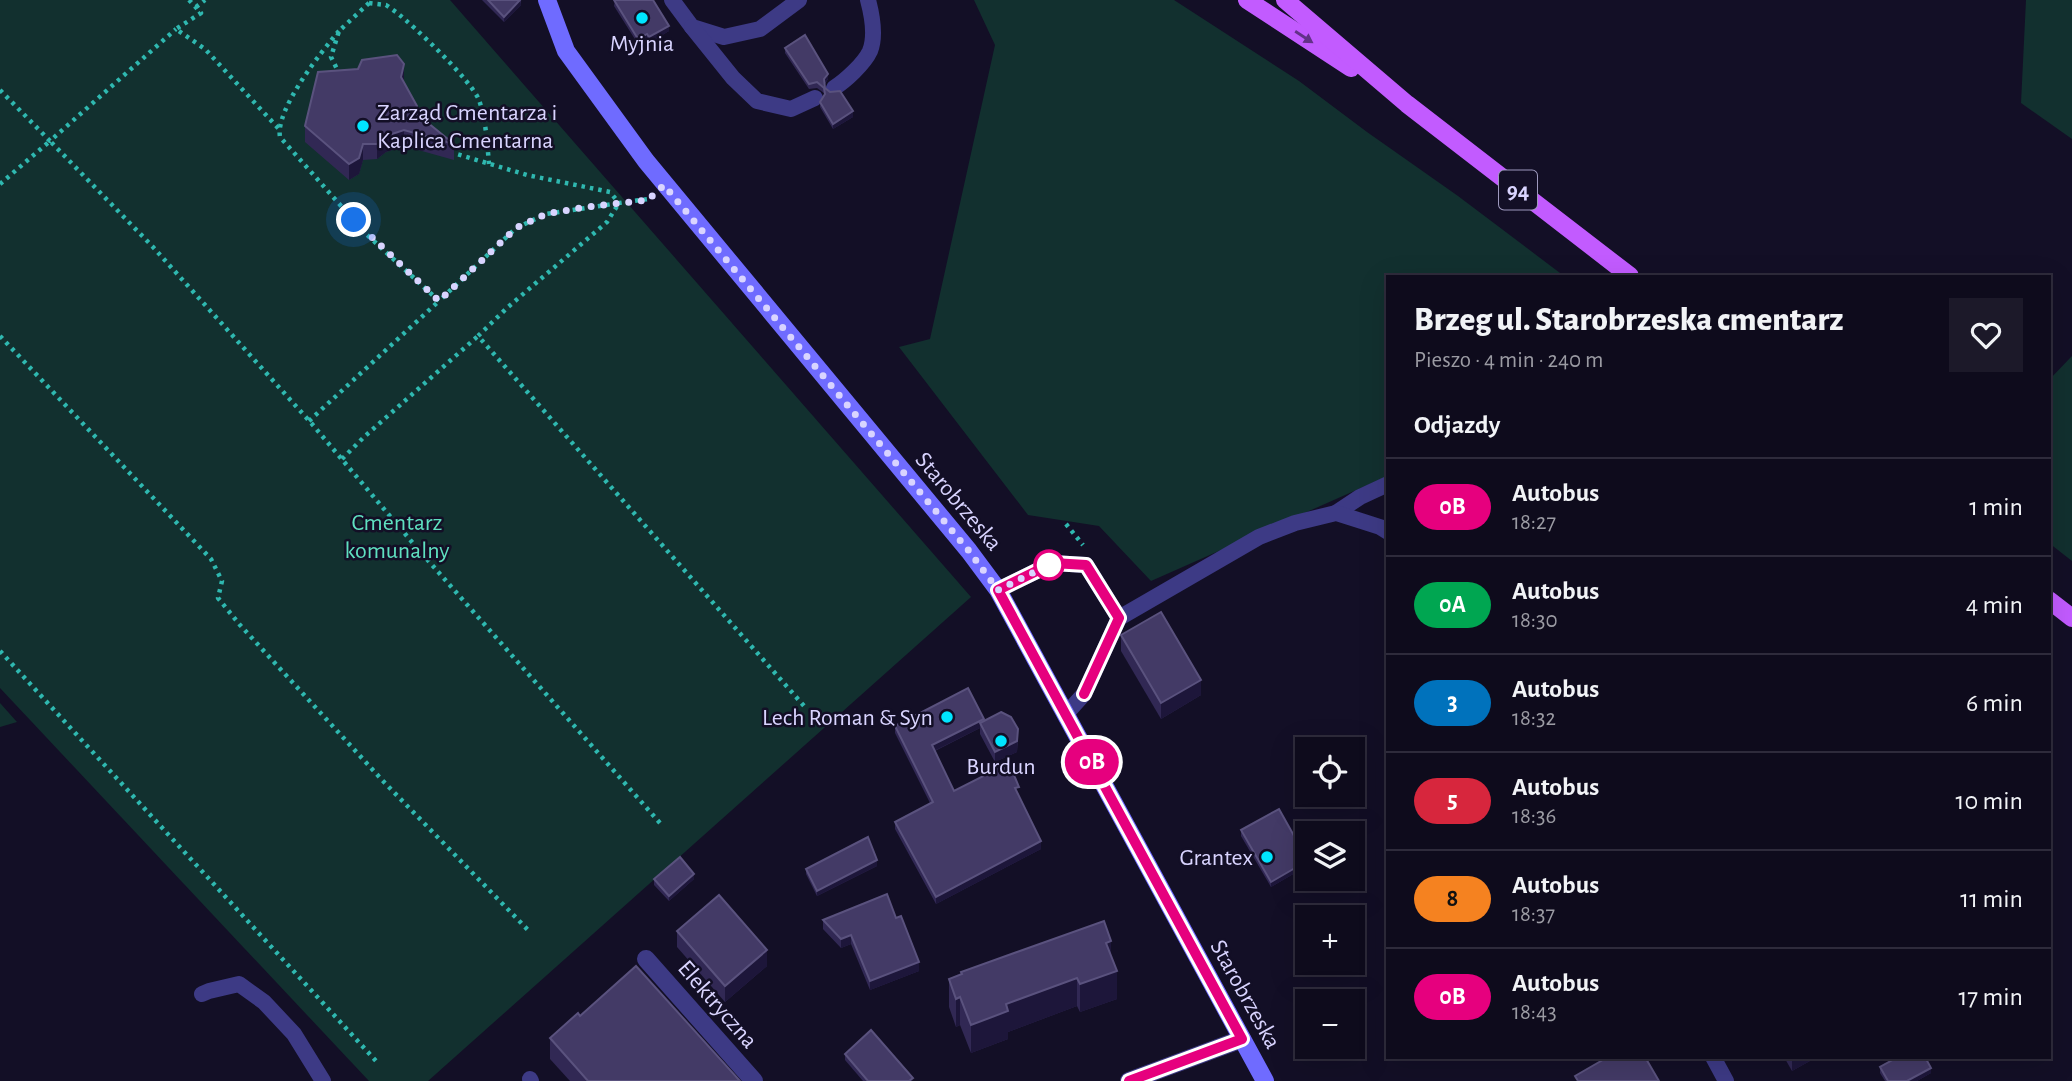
<!DOCTYPE html>
<html lang="pl">
<head>
<meta charset="utf-8">
<style>
  :root { --surface:#0e0b1c; --page:#1c1929; --text:#f1f3f6; --muted:#9b9ba3; --line:#2e2b3b }
  body { margin:0; font-family:"Alegreya Sans",sans-serif; background:var(--page); color:var(--text); height:100vh; display:flex; flex-direction:column; font-size:26px; white-space:nowrap }
  * { box-sizing:border-box; margin:0 }
  p { font-size:23px; color:var(--muted) }
  .icon { flex:none; width:38px; height:38px; fill:none; stroke:currentColor; stroke-width:2; stroke-linecap:round; stroke-linejoin:round }
  .map { position:relative; flex:1; overflow:hidden }
  .details { position:absolute; left:1386px; top:275px; width:665px; height:784px; display:flex; flex-direction:column; background:var(--surface); border-radius:0px; box-shadow:0 7px 28px #0002,0 0 0 2px var(--line) }
  .details>* { flex:none }
  .badge { padding:0 14px; border-radius:23px; font-size:24px; line-height:46px }
  .fabs { position:absolute; left:1295px; top:737px; display:grid; gap:14px }
  .fabs a { display:grid; place-items:center; width:70px; height:70px; border-radius:0px; background:var(--surface); box-shadow:0 7px 28px #0002,0 0 0 2px var(--line); font-size:35px }
  .you { position:absolute; width:35px; height:35px; margin:-18px; border:5px solid #fff; border-radius:50%; background:#1a73e8; box-shadow:0 0 0 10px #1a73e833 }
  .map>.badge { position:absolute; translate:-50% -50%; box-shadow:0 0 0 4px #fff }
  h2 { padding:0 28px; font-size:26px; line-height:63px }
  .round { display:grid; place-items:center; flex:none; width:74px; height:74px; border-radius:0px; background:var(--page) }
  .headline { display:flex; align-items:center; justify-content:space-between; height:119px; padding:0 28px }
  h1 { font-size:33px; font-weight:800; line-height:52px }
  ul { padding:0; list-style:none }
  li { display:flex; align-items:center; gap:21px; height:98px; padding:0 28px; border-top:2px solid var(--line) }
  li div { flex:1 }
  li b { display:block; font-size:26px }
  li em { font-style:normal }
  li .badge { min-width:77px; font-weight:700; text-align:center }
  .map>svg:first-child { display:block }
  .green { fill:#12302f }
  .lines { fill:none; stroke-linecap:round; stroke-linejoin:round }
  .path { stroke:#2fb8b0; stroke-width:4.5; stroke-dasharray:3.5 5; stroke-linecap:butt }
  .lane { stroke:#3d3a85; stroke-width:16 }
  .street { stroke:#3d3a85; stroke-width:18 }
  .secondary { stroke:#6f6bff; stroke-width:18 }
  .primary { stroke:#c25bff; stroke-width:18 }
  .wall { fill:#312854 }
  .shaded-wall { fill:#1d163a }
  .building { fill:#433a66; stroke:#5a527e; stroke-width:2 }
  .oneway { fill:#623188 }
  .line-casing { stroke:#fff; stroke-width:16 }
  .line { stroke:#e6007e; stroke-width:10 }
  .walk { stroke:#d9d4ff; stroke-width:7; stroke-dasharray:0 12.6 }
  .poi-dot { fill:#00e5ff; stroke:#130f26; stroke-width:2.5 }
  .stop-dot { fill:#fff; stroke:#e6007e; stroke-width:3.5 }
  .labels { text-anchor:middle; stroke-width:5; stroke-linejoin:round; paint-order:stroke }
  .shield { fill:#130f26; stroke:#9e99be; stroke-width:2 }
  .shield-label { font-size:23px; font-weight:bold; fill:#d9d4ff }
  .poi-label { font-size:24px; fill:#d9d4ff; stroke:#130f26 }
  .street-label { font-size:24px; fill:#d9d4ff; stroke:#130f26 }
  .park-label { font-size:24px; fill:#5fe0c0; stroke:#130f26 }
</style>
</head>
<body>
<div class="map">
<svg width="2072" height="1081" viewBox="0 0 2072 1081">
  <rect width="100%" height="100%" fill="#130f26"/>
  <!-- green -->
  <g class="green">
    <path d="M 0,0 L 450,0 L 971,597 L 428,1081 L 369,1081 L 0,688 Z"/>
    <path d="M 974,0 L 1174,0 L 1299,81 L 1367,132 L 1458,196 L 1564,276 L 1388,276 L 1388,476 L 1151,581 L 1099,526 L 1028,515 L 899,347 L 930,339 L 995,45 Z"/>
    <path d="M 2026,0 L 2072,0 L 2072,139 L 2021,103 Z"/>
    <path d="M 2072,356 L 2072,561 L 2049,543 L 2049,380 Z"/>
    <path d="M 0,703 L 17,722 L 0,727 Z"/>
  </g>
  <g class="lines">
    <!-- path -->
    <g class="path">
      <path d="M 189,0 L 201,13 L 176,29 L 205,49 L 279,129"/>
      <path d="M 369,3 L 386,5 L 396,12 C 415,27 471,80 479,100 C 486,120 487,142 489,164"/>
      <path d="M 196,7 L 205,0"/>
      <path d="M 339,31 C 321,52 275,110 280,137 L 365,233 L 439,301 L 516,228 L 546,214 L 619,203 L 607,222 L 508,307 L 478,336 L 804,706"/>
      <path d="M 340,75 L 331,57 L 339,31 L 369,3"/>
      <path d="M 0,90 L 50,141 L 176,29"/>
      <path d="M 450,152 L 527,175 L 610,192 L 619,203 L 648,199 L 651,197"/>
      <path d="M 0,184 L 50,141 L 153,247 L 312,424 L 417,548 L 660,823"/>
      <path d="M 0,336 L 211,559 L 222,581 L 218,598 L 240,625 L 383,781 L 529,931"/>
      <path d="M 309,421 L 439,301"/>
      <path d="M 342,459 L 364,437 L 478,336"/>
      <path d="M 1066,524 L 1083,545"/>
      <path d="M 0,651 L 377,1062"/>
    </g>
    <!-- lane -->
    <g class="lane">
      <path d="M 672,0 L 692,27 L 724,37 L 760,29 L 799,0"/>
      <path d="M 692,27 L 733,78 L 757,101 L 791,109 L 815,98"/>
      <path d="M 834,88 C 845,81 864,64 870,51 C 876,36 872,15 868,0"/>
      <path d="M 1336,513 L 1360,497 L 1388,484"/>
      <path d="M 998,590 L 1053,563 L 1086,565 L 1119,618 L 1084,694 L 1066,714"/>
      <path d="M 1119,618 L 1259,537 L 1295,523 L 1336,513 L 1380,527 L 1388,532"/>
      <path d="M 202,994 L 209,991 L 239,984 L 264,1002 L 294,1034 L 323,1081"/>
      <path d="M 1713,1057 L 1726,1081"/>
      <path d="M 530,1079 L 531,1081"/>
    </g>
    <!-- street -->
    <g class="street">
      <path d="M 646,959 L 754,1081"/>
      <path d="M 1129,1081 L 1242,1039"/>
    </g>
    <!-- secondary -->
    <path class="secondary" d="M 547,0 L 566,51 L 646,161 L 969,551 L 998,590 L 1265,1081"/>
    <!-- primary -->
    <g class="primary">
      <path d="M 1247,0 L 1351,68"/>
      <path d="M 1285,0 L 1407,104 L 1630,276"/>
      <path d="M 2049,600 L 2072,618"/>
    </g>
  </g>
  <!-- wall -->
  <g class="wall">
    <path d="M 482,0 L 521,0 L 521,5 L 504,22 Z"/>
    <path d="M 615,0 L 669,31 L 649,43 L 647,39 L 638,44 L 614,6 Z"/>
    <path d="M 785,48 L 828,79 L 825,84 L 825,88 L 853,117 L 833,129 L 820,107 L 820,102 L 825,95 L 824,93 L 817,88 L 809,89 L 785,53 Z"/>
    <path d="M 404,80 L 404,82 L 417,115 L 454,144 L 454,160 L 404,146 L 386,152 L 377,159 L 363,160 L 359,174 L 349,180 L 305,142 L 305,126 Z"/>
    <path d="M 1121,635 L 1201,695 L 1161,719 L 1121,651 Z"/>
    <path d="M 984,721 L 1018,739 L 1017,752 L 995,762 L 980,734 L 980,728 L 935,751 L 954,791 L 1019,794 L 1018,794 L 1041,849 L 936,904 L 895,829 L 895,822 L 930,803 L 895,733 L 895,726 Z"/>
    <path d="M 1241,830 L 1307,859 L 1307,866 L 1271,887 L 1241,836 Z"/>
    <path d="M 877,866 L 817,896 L 806,874 L 806,869 Z"/>
    <path d="M 654,879 L 694,879 L 669,901 L 654,885 Z"/>
    <path d="M 823,920 L 919,971 L 870,990 L 851,944 L 841,948 L 823,929 Z"/>
    <path d="M 677,931 L 767,966 L 725,1002 L 677,947 Z"/>
    <path d="M 1111,955 L 1117,999 L 1080,1012 L 1077,1006 L 1008,1032 L 1008,1039 L 971,1053 L 960,1025 L 956,1027 L 949,1007 L 949,979 Z"/>
    <path d="M 580,1016 L 740,1081 L 570,1081 L 550,1059 L 550,1038 Z"/>
    <path d="M 845,1054 L 913,1081 L 863,1081 L 845,1060 Z"/>
    <path d="M 1784,1057 L 1817,1057 L 1792,1071 Z"/>
    <path d="M 1880,1067 L 1931,1073 L 1917,1081 L 1885,1081 L 1880,1073 Z"/>
  </g>
  <!-- shaded-wall -->
  <g class="shaded-wall">
    <path d="M 520,0 L 521,5 L 504,22 L 504,17 Z"/>
    <path d="M 669,26 L 669,31 L 649,43 L 649,37 Z"/>
    <path d="M 647,34 L 647,39 L 638,44 L 638,39 Z"/>
    <path d="M 404,64 L 404,80 L 401,92 L 401,77 Z"/>
    <path d="M 828,74 L 828,79 L 824,84 L 824,79 Z"/>
    <path d="M 853,111 L 853,117 L 833,129 L 833,124 Z"/>
    <path d="M 404,130 L 404,146 L 386,152 L 377,159 L 377,144 L 386,136 Z"/>
    <path d="M 363,144 L 363,160 L 359,174 L 349,180 L 349,164 Z"/>
    <path d="M 1201,680 L 1201,695 L 1161,719 L 1161,703 Z"/>
    <path d="M 984,719 L 984,726 L 980,723 L 980,728 L 932,752 L 932,745 Z"/>
    <path d="M 1018,729 L 1017,752 L 995,762 L 995,752 Z"/>
    <path d="M 1041,841 L 1041,849 L 936,904 L 936,897 Z"/>
    <path d="M 877,860 L 877,866 L 817,896 L 817,891 Z"/>
    <path d="M 1307,861 L 1307,866 L 1271,887 L 1271,882 Z"/>
    <path d="M 694,874 L 694,879 L 669,901 L 669,896 Z"/>
    <path d="M 851,935 L 851,944 L 841,948 L 841,939 Z"/>
    <path d="M 1111,941 L 1111,969 L 1106,943 Z"/>
    <path d="M 767,950 L 767,966 L 725,1002 L 725,986 Z"/>
    <path d="M 919,962 L 919,971 L 870,990 L 870,981 Z"/>
    <path d="M 1117,971 L 1117,999 L 1080,1012 L 1080,984 Z"/>
    <path d="M 1077,978 L 1077,1006 L 1008,1032 L 1008,1039 L 971,1053 L 971,1025 L 1006,1004 Z"/>
    <path d="M 960,997 L 960,1025 L 956,1027 L 956,999 Z"/>
    <path d="M 1792,1057 L 1817,1057 L 1792,1071 Z"/>
    <path d="M 1931,1068 L 1931,1073 L 1917,1081 L 1907,1081 Z"/>
  </g>
  <!-- building -->
  <g class="building">
    <path d="M 488,0 L 520,0 L 504,17 Z"/>
    <path d="M 614,0 L 653,0 L 669,26 L 649,37 L 647,34 L 638,39 Z"/>
    <path d="M 805,35 L 828,74 L 824,79 L 825,88 L 830,92 L 840,91 L 853,111 L 833,124 L 820,102 L 825,94 L 824,88 L 817,82 L 809,84 L 785,48 Z"/>
    <path d="M 397,55 L 404,64 L 401,77 L 417,106 L 417,114 L 454,144 L 404,130 L 386,136 L 377,144 L 363,144 L 359,158 L 349,164 L 305,126 L 318,72 L 358,69 L 362,60 Z"/>
    <path d="M 1161,612 L 1201,680 L 1161,703 L 1121,635 Z"/>
    <path d="M 968,688 L 984,719 L 932,745 L 954,791 L 1009,763 L 1019,787 L 1015,788 L 1041,841 L 936,897 L 895,822 L 933,802 L 895,726 Z"/>
    <path d="M 1001,712 L 1011,717 L 1018,729 L 1017,741 L 995,752 L 980,723 Z"/>
    <path d="M 1279,809 L 1307,859 L 1307,861 L 1271,882 L 1241,830 Z"/>
    <path d="M 868,837 L 877,860 L 817,891 L 806,869 Z"/>
    <path d="M 680,857 L 694,874 L 669,896 L 654,879 Z"/>
    <path d="M 887,894 L 896,918 L 901,916 L 919,962 L 870,981 L 851,935 L 841,939 L 823,920 Z"/>
    <path d="M 719,895 L 767,950 L 725,986 L 677,931 Z"/>
    <path d="M 1104,921 L 1111,941 L 1106,943 L 1117,971 L 1080,984 L 1077,978 L 1006,1004 L 1008,1011 L 971,1025 L 960,997 L 956,999 L 949,979 L 962,974 L 961,972 Z"/>
    <path d="M 636,966 L 740,1081 L 588,1081 L 550,1038 L 578,1013 L 580,1016 Z"/>
    <path d="M 871,1030 L 913,1078 L 909,1081 L 868,1081 L 845,1054 Z"/>
    <path d="M 1608,1057 L 1645,1057 L 1659,1081 L 1578,1081 L 1575,1076 Z"/>
    <path d="M 1898,1057 L 1925,1057 L 1931,1068 L 1907,1081 L 1888,1081 L 1880,1067 Z"/>
  </g>
  <!-- one-way arrows -->
  <defs><path id="oneway-solid" d="M-6-.8H1V-3.2L6.5 0L1 3.2V.8H-6Z" transform="scale(1.75)"/></defs>
  <use class="oneway" href="#oneway-solid" transform="translate(1304 37) rotate(33)"/>
  <g class="lines">
    <defs>
      <path id="line" d="M 1084,694 L 1119,618 L 1086,565 L 1053,563 L 998,590 L 1242,1039 L 1129,1081"/>
    </defs>
    <!-- line casing -->
    <use href="#line" class="line-casing"/>
    <!-- line -->
    <use href="#line" class="line"/>
    <!-- walk -->
    <path class="walk" d="M 354,220 L 439,301 L 516,228 L 546,214 L 586,207 L 648,200 L 664,185 L 969,551 L 998,590 L 1053,563 L 1049,565"/>
  </g>
  <!-- markers -->
  <g class="poi-dot">
    <circle cx="642" cy="18" r="7"/>
    <circle cx="363" cy="126" r="7"/>
    <circle cx="947" cy="717" r="7"/>
    <circle cx="1001" cy="741" r="7"/>
    <circle cx="1267" cy="857" r="7"/>
  </g>
  <circle class="stop-dot" cx="1049" cy="565" r="14"/>
  <g class="labels">
    <!-- shield labels -->
    <rect class="shield" x="1499" y="170.5" width="38" height="39" rx="5"/>
    <g class="shield-label">
      <text x="1518" y="198">94</text>
    </g>
    <!-- poi labels -->
    <g class="poi-label">
      <text x="642" y="51">Myjnia</text>
      <text x="377" y="120" text-anchor="start">Zarząd Cmentarza i<tspan x="377" dy="28">Kaplica Cmentarna</tspan></text>
      <text x="933" y="725" text-anchor="end">Lech Roman &amp; Syn</text>
      <text x="1001" y="774">Burdun</text>
      <text x="1253" y="865" text-anchor="end">Grantex</text>
    </g>
    <!-- street labels -->
    <g class="street-label">
      <text transform="translate(959 501) rotate(50)" y="8">Starobrzeska</text>
      <text transform="translate(1246 994) rotate(61)" y="8">Starobrzeska</text>
      <text transform="translate(718 1004) rotate(49)" y="8">Elektryczna</text>
    </g>
    <!-- park labels -->
    <g class="park-label">
      <text x="397" y="530">Cmentarz<tspan x="397" dy="28">komunalny</tspan></text>
    </g>
  </g>
</svg>
<div class="fabs">
<a><svg class="icon" aria-label="locate" viewBox="0 0 24 24"><circle cx="12" cy="12" r="6"/><path d="M12 2v4M12 18v4M2 12h4M18 12h4"/></svg></a>
<a><svg class="icon" aria-label="layers" viewBox="0 0 24 24"><path d="M12 4l9 5-9 5-9-5zM3 14l9 5 9-5"/></svg></a>
<a>+</a>
<a>−</a>
</div>
<div class="you" style="left:354px;top:220px"></div>
<b class="badge" style="left:1092px;top:762px;background:#e6007e;color:#fff">0B</b>
<section class="details">
<div class="headline"><div><h1>Brzeg ul. Starobrzeska cmentarz</h1><p>Pieszo · 4 min · 240 m</p></div><a class="round"><svg class="icon" aria-label="heart" viewBox="0 0 24 24"><path d="M12 20l-8-8c-3-5 5-10 8-4 3-6 11-1 8 4z"/></svg></a></div>
<h2>Odjazdy</h2>
<ul>
<li><span class="badge" style="background:#e6007e;color:#fff">0B</span><div><b>Autobus</b><p>18:27</p></div><em>1 min</em></li>
<li><span class="badge" style="background:#00a651;color:#fff">0A</span><div><b>Autobus</b><p>18:30</p></div><em>4 min</em></li>
<li><span class="badge" style="background:#0072bc;color:#fff">3</span><div><b>Autobus</b><p>18:32</p></div><em>6 min</em></li>
<li><span class="badge" style="background:#d7263d;color:#fff">5</span><div><b>Autobus</b><p>18:36</p></div><em>10 min</em></li>
<li><span class="badge" style="background:#f58220;color:#111">8</span><div><b>Autobus</b><p>18:37</p></div><em>11 min</em></li>
<li><span class="badge" style="background:#e6007e;color:#fff">0B</span><div><b>Autobus</b><p>18:43</p></div><em>17 min</em></li>
</ul>
</section>
</div>
</body>
</html>
